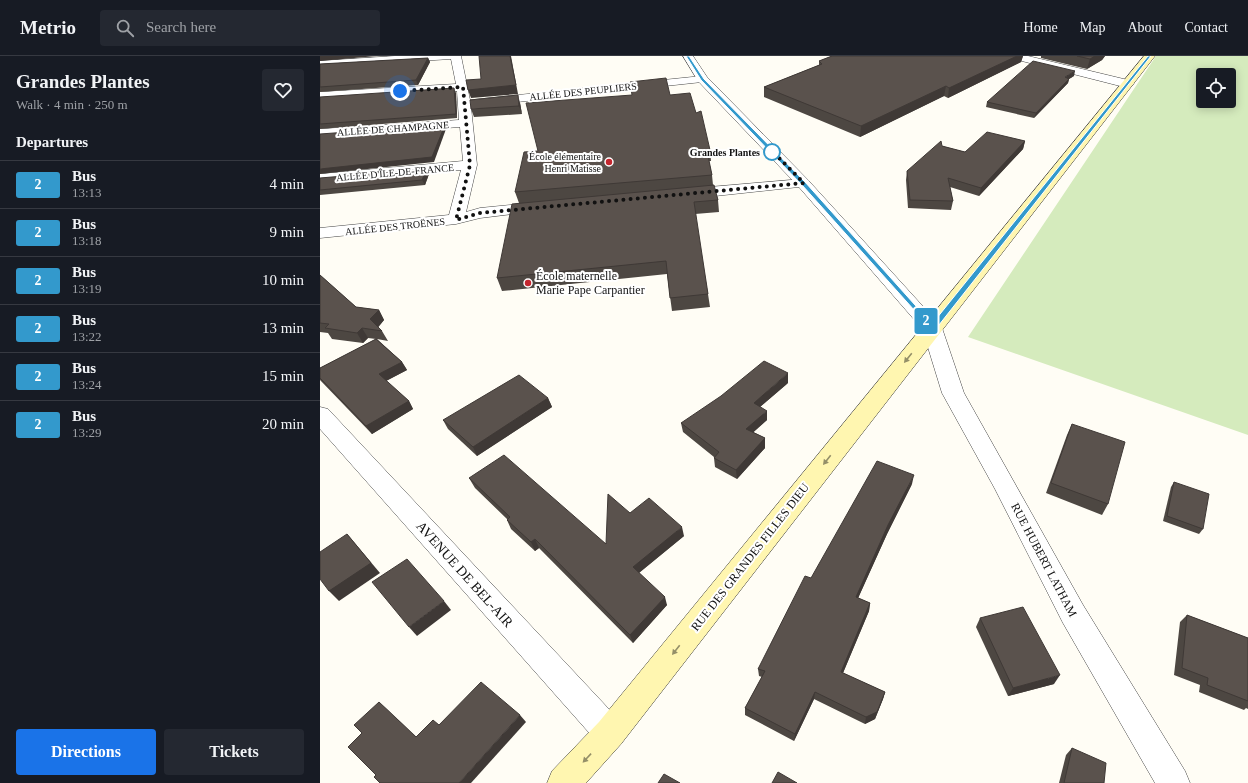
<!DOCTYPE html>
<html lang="en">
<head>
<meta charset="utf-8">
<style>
  :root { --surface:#171b24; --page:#242831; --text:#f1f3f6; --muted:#9ea1a6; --line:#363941; --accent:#1a73e8 }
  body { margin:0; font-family:"Times New Roman",serif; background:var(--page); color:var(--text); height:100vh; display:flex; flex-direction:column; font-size:15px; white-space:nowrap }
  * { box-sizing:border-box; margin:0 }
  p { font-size:13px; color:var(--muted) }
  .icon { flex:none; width:22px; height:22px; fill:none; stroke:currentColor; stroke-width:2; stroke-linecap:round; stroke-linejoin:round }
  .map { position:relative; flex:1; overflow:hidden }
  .drawer { display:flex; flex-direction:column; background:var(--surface); width:320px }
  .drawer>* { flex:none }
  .badge { padding:0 8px; border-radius:3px; font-size:14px; line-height:26px }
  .fabs { position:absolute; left:876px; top:12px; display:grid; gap:8px }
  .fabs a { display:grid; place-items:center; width:40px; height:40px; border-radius:4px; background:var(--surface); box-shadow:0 2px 10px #0003; font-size:20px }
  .you { position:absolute; width:20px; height:20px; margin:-10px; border:3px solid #fff; border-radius:50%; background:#1a73e8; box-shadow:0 0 0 6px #1a73e833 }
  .map>.badge { position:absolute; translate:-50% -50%; box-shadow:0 0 0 2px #fff }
  h2 { padding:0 16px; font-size:15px; line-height:36px }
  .round { display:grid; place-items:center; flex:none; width:42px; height:42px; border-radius:4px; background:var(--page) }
  .summary { display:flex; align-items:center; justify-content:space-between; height:68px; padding:0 16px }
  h1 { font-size:19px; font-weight:800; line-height:30px }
  .button { display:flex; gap:8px; margin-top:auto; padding:8px 16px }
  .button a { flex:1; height:46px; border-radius:4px; background:var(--accent); color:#fff; font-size:16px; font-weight:800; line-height:46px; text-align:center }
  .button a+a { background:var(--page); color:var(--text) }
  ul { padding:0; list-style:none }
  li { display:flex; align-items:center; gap:12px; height:48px; padding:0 16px; border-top:1px solid var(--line) }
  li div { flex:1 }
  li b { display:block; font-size:15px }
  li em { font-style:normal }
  li .badge { min-width:44px; font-weight:700; text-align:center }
  header { display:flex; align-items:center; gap:24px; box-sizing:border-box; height:56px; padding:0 20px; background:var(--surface); border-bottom:1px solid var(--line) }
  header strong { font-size:19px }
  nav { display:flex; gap:22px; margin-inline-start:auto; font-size:14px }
  .search { width:280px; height:36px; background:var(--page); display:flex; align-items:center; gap:10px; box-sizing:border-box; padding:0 14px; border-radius:4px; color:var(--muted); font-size:15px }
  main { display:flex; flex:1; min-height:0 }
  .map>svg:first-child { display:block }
  .green { fill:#d5ebbd; fill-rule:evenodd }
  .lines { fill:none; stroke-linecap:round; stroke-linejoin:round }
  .minor-casing { stroke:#444; stroke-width:1 }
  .tertiary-casing { stroke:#444; stroke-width:1 }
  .secondary-casing { stroke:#333; stroke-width:1 }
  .minor { fill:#fff; fill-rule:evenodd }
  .tertiary { fill:#fff; fill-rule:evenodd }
  .secondary { fill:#fff6b0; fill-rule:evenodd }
  .wall { fill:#4d4742 }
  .shaded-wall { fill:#3f3936 }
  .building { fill:#5a524d; stroke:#3f3936 }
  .oneway { fill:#948f68 }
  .line { fill:#39c; stroke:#fff }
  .walk { stroke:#111; stroke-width:4; stroke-dasharray:0 7.2 }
  .stop-dot { fill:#fff; stroke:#39c; stroke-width:2 }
  .poi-dot { fill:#c4262e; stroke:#fff; stroke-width:1.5 }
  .labels { text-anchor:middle; stroke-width:4; stroke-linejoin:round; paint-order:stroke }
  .far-street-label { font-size:10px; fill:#111; stroke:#fff }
  .far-stop-label { font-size:10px; font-weight:bold; fill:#111; stroke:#fff; text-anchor:end }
  .far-poi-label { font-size:10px; fill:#111; stroke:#fff; text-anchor:end }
  .poi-label { font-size:12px; fill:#111; stroke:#fff; text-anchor:start }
  .street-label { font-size:12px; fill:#111; stroke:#fff }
  .near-street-label { font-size:14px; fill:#111; stroke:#fff }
</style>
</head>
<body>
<header>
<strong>Metrio</strong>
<div class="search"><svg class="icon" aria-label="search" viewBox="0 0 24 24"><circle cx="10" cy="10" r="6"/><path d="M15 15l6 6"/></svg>Search here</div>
<nav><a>Home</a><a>Map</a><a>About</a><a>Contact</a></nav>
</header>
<main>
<section class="drawer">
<div class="summary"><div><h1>Grandes Plantes</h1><p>Walk · 4 min · 250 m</p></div><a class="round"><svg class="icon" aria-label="heart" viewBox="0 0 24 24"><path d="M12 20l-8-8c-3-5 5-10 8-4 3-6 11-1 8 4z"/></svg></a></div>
<h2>Departures</h2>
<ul>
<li><span class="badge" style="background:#39c;color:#fff">2</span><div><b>Bus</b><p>13:13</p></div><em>4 min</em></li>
<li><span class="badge" style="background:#39c;color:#fff">2</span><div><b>Bus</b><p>13:18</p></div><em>9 min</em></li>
<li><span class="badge" style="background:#39c;color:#fff">2</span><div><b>Bus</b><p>13:19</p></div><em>10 min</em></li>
<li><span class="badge" style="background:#39c;color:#fff">2</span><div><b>Bus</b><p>13:22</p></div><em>13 min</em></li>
<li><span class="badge" style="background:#39c;color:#fff">2</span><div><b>Bus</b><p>13:24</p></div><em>15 min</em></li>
<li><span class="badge" style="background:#39c;color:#fff">2</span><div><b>Bus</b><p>13:29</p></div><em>20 min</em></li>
</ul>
<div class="button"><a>Directions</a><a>Tickets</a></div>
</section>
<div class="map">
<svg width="928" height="727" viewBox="0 0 928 727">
  <rect width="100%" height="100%" fill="#fffdf5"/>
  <!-- green -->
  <path class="green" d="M 836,0 L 928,0 L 928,379 L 648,281 ZM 883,19 L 909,19 L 909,45 L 883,45 Z"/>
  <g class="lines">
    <defs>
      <g id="minor">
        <path d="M 75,0 L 141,0 L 150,44 L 382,20 L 388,23 L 382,26 L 151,51 L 157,109 L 146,156 L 160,152 L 221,146 L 226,148 L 229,151 L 226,154 L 160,162 L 136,168 L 0,182 L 0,172 L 129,159 L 141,114 L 0,126 L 0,118 L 143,105 L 140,71 L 0,81 L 0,73 L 139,64 L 137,35 L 0,44 L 0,36 L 136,28 L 131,3 L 0,11 L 0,5 Z"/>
        <path d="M 689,0 L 708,0 L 812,25 L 814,28 L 808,32 L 690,2 Z"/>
        <path d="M 483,123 L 488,124 L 490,127 L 488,130 L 367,143 L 362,141 L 359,138 L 362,135 L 367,133 Z"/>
        <path d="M 612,266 L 619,268 L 622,272 L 644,337 L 763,549 L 865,715 L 870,727 L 835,727 L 743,567 L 675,433 L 622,337 L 602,272 L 605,268 Z"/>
        <path d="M 0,351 L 8,353 L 301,666 L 306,677 L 301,688 L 290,693 L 279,688 L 0,373 Z"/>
      </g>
      <path id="tertiary" d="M 363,0 L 373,0 L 387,21 L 488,124 L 619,268 L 622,272 L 619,276 L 612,278 L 605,276 L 478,130 L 378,25 Z"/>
      <path id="secondary" d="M 824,0 L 835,0 L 301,688 L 266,727 L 227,727 L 232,715 L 279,666 Z"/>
    </defs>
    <!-- minor casing -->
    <use href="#minor" class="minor-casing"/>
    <!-- tertiary casing -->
    <use href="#tertiary" class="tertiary-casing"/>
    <!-- secondary casing -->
    <use href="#secondary" class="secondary-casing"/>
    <!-- minor -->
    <use href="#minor" class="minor"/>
    <!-- tertiary -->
    <use href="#tertiary" class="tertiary"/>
    <!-- secondary -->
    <use href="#secondary" class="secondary"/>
  </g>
  <!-- wall -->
  <g class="wall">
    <path d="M 512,0 L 703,0 L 701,6 L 628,42 L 624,40 L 540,81 L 444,41 L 444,31 L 499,9 L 499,5 Z"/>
    <path d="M 721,0 L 785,0 L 782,4 L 767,13 L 721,2 Z"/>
    <path d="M 108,2 L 110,6 L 98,29 L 0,36 L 0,8 Z"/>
    <path d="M 754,20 L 749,23 L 748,27 L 714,62 L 666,51 L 667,46 Z"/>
    <path d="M 136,37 L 137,62 L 0,73 L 0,41 Z"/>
    <path d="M 350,39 L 376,57 L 390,94 L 391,105 L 389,105 L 392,119 L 393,129 L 398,144 L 399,156 L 375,158 L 388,238 L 390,251 L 352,255 L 347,218 L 182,235 L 177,222 L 199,147 L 195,136 L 218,95 Z"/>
    <path d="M 200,47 L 202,58 L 154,61 L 151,53 Z"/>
    <path d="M 705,85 L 703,93 L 659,140 L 630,131 L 633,145 L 631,154 L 588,152 L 586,124 L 587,115 L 622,90 L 645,96 Z"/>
    <path d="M 109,118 L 105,129 L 0,139 L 0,122 Z"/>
    <path d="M 0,219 L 36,251 L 59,254 L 64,264 L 58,271 L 62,275 L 68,285 L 57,283 L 82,306 L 87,314 L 66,325 L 89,345 L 93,353 L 52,378 L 0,324 L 0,312 L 56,283 L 48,282 L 43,287 L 12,283 L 8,277 L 0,276 Z"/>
    <path d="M 468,327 L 440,351 L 447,364 L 433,376 L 445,382 L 445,392 L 417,423 L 395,411 L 394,402 L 394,401 L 363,376 L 361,367 Z"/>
    <path d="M 228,342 L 232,351 L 157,400 L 128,373 L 123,364 Z"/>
    <path d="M 752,368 L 788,448 L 782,459 L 726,437 L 747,379 Z"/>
    <path d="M 149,422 L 286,488 L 310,457 L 364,480 L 319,517 L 347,549 L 313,587 L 219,492 L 215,495 L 191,473 L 187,464 L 187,463 L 155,432 Z"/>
    <path d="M 854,426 L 883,473 L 879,478 L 843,465 L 851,431 Z"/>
    <path d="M 592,428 L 567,478 L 538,542 L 550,547 L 549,555 L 523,617 L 565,636 L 563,643 L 555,663 L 545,668 L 494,643 L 474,685 L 425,659 L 425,652 L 442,621 L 439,620 L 438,613 L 491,522 Z"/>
    <path d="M 867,559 L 928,582 L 928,653 L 926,652 L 924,654 L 879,636 L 880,629 L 854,619 L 860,566 Z"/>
    <path d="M 660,562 L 734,628 L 688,640 L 656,571 Z"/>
    <path d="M 752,692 L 784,727 L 739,727 L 746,699 Z"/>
  </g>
  <!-- shaded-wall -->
  <g class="shaded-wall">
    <path d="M 0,0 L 57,0 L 0,5 Z"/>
    <path d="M 190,0 L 191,0 L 198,38 L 151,42 L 148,34 Z"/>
    <path d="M 697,0 L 703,0 L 701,6 L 628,42 L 629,32 Z"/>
    <path d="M 775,0 L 785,0 L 782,4 L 767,13 L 770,3 Z"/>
    <path d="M 108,2 L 110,6 L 98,29 L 96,24 Z"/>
    <path d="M 755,15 L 754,20 L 749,23 L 748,27 L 714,62 L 716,57 L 745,21 Z"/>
    <path d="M 626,30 L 624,40 L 540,81 L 541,70 Z"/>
    <path d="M 134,32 L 136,37 L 137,62 L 136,58 Z"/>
    <path d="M 198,39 L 200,47 L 202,58 L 199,50 Z"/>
    <path d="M 125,69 L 126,73 L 114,106 L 0,118 L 0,113 Z"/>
    <path d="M 705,85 L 703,93 L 659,140 L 661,132 Z"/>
    <path d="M 107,113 L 109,118 L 105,129 L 102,124 Z"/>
    <path d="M 59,254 L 64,264 L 56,274 L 50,263 Z"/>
    <path d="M 42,272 L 48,282 L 43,287 L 37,277 Z"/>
    <path d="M 82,306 L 87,314 L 64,326 L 59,318 Z"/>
    <path d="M 468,317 L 468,327 L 434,356 L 434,347 Z"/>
    <path d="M 228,342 L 232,351 L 157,400 L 153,391 Z"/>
    <path d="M 89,345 L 93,353 L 52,378 L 46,370 Z"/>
    <path d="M 447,355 L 447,364 L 427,382 L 426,373 Z"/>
    <path d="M 445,382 L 445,392 L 417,423 L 416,414 Z"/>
    <path d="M 594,419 L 592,428 L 567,478 L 535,549 L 536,541 L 568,469 Z"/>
    <path d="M 362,471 L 364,480 L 315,520 L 313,511 Z"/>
    <path d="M 27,478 L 60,517 L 19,545 L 9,535 Z"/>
    <path d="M 215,483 L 219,492 L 215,495 L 211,486 Z"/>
    <path d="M 345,541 L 347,549 L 313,587 L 310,579 Z"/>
    <path d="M 124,545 L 131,554 L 97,580 L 89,571 Z"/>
    <path d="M 550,547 L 549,555 L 520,624 L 521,616 Z"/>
    <path d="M 740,619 L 734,628 L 688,640 L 693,632 Z"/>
    <path d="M 495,636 L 494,643 L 474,685 L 475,678 Z"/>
    <path d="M 565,636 L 563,643 L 555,663 L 545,668 L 546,661 Z"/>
    <path d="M 59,646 L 68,654 L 104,688 L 96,681 Z"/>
    <path d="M 200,659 L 206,666 L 151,727 L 139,727 Z"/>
  </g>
  <!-- building -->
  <g class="building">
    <path d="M 159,0 L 190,0 L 196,29 L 148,34 L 146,24 L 161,23 Z"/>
    <path d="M 512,0 L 697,0 L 629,32 L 626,30 L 541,70 L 444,31 L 502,8 L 499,5 Z"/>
    <path d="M 757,0 L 775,0 L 770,3 Z"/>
    <path d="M 108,2 L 96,24 L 0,31 L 0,8 Z"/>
    <path d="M 713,5 L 755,15 L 745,21 L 749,23 L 716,57 L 667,46 Z"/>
    <path d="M 346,22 L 350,39 L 370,37 L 376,57 L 381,55 L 390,94 L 387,95 L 392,119 L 195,136 L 204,96 L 218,95 L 206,47 L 312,39 L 310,26 Z"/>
    <path d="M 134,32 L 136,58 L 0,68 L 0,41 Z"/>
    <path d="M 198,39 L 199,50 L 151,53 L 150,44 Z"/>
    <path d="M 125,69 L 112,101 L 0,113 L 0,78 Z"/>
    <path d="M 667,76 L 705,85 L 661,132 L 628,122 L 633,145 L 590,144 L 587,115 L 621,85 L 622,90 L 645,96 Z"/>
    <path d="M 107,113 L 102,124 L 0,134 L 0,122 Z"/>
    <path d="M 394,129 L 398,144 L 374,146 L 388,238 L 350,242 L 346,205 L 177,222 L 192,148 Z"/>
    <path d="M 0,219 L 36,251 L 59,254 L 50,263 L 62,275 L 42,272 L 37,277 L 5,272 L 9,268 L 0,267 Z"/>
    <path d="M 56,283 L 82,306 L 59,318 L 89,345 L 46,370 L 0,322 L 0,312 Z"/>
    <path d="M 444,305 L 468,317 L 434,347 L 447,355 L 426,373 L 445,382 L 416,414 L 394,402 L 399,396 L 361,367 L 401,340 Z"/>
    <path d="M 199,319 L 228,342 L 153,391 L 123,364 Z"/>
    <path d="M 752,368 L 805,386 L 788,448 L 731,427 Z"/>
    <path d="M 184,399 L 286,488 L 288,438 L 310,457 L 329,442 L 362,471 L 313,511 L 345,541 L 310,579 L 215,483 L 211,486 L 187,464 L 190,461 L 149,422 Z"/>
    <path d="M 557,405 L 594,419 L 568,469 L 536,541 L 550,547 L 521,616 L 565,636 L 557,656 L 546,661 L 495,636 L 475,678 L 425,652 L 445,615 L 438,613 L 485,520 L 491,522 Z"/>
    <path d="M 854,426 L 889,438 L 883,473 L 847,460 Z"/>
    <path d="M 27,478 L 51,507 L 9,535 L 0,523 L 0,496 Z"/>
    <path d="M 87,503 L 124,545 L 89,571 L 52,526 Z"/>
    <path d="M 703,551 L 740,619 L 693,632 L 660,562 Z"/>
    <path d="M 867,559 L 928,582 L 928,645 L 887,629 L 888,622 L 862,612 Z"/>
    <path d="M 161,626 L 200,659 L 139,727 L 60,727 L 54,721 L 56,719 L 28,691 L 42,677 L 34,669 L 59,646 L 96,681 L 113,664 L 119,669 Z"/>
    <path d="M 752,692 L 786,707 L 784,727 L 744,727 Z"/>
    <path d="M 458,716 L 477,727 L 452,727 Z"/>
    <path d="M 344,718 L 360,727 L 338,727 Z"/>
  </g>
  <!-- one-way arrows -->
  <defs><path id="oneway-solid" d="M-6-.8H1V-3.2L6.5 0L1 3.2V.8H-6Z"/></defs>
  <g class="oneway">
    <use href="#oneway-solid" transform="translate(588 302) rotate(129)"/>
    <use href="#oneway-solid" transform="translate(507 404) rotate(128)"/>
    <use href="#oneway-solid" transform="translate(356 594) rotate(128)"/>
    <use href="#oneway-solid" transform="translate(267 702) rotate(133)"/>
  </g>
  <!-- line -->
  <path class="line" d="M 366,0 L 369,0 L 384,23 L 485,126 L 612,268 L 828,0 L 831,0 L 615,274 L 612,274 L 482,129 L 381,24 Z"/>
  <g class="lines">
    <!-- walk -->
    <path class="walk" d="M 80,35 L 143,31 L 150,109 L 136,164 L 160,157 L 484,127 L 451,94 L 452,96"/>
  </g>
  <!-- markers -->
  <circle class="stop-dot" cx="452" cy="96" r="8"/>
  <g class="poi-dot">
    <circle cx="289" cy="106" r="4"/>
    <circle cx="208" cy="227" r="4"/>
  </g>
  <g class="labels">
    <!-- far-street labels -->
    <g class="far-street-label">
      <text transform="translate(263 35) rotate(-6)" y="4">ALLÉE DES PEUPLIERS</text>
      <text transform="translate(73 72) rotate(-4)" y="4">ALLÉE DE CHAMPAGNE</text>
      <text transform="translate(75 116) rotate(-5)" y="4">ALLÉE D'ÎLE-DE-FRANCE</text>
      <text transform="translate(75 170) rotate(-6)" y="4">ALLÉE DES TROËNES</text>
    </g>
    <!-- far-stop labels -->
    <g class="far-stop-label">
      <text x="440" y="100">Grandes Plantes</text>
    </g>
    <!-- far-poi labels -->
    <g class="far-poi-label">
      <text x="281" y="104">École élémentaire<tspan x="281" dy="12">Henri Matisse</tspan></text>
    </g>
    <!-- poi labels -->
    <g class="poi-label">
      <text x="216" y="224">École maternelle<tspan x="216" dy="14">Marie Pape Carpantier</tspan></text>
    </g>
    <!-- street labels -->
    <g class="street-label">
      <text transform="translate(430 501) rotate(-52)" y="4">RUE DES GRANDES FILLES DIEU</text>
      <text transform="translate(724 504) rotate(62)" y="4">RUE HUBERT LATHAM</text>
    </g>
    <!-- near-street labels -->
    <g class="near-street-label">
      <text transform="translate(145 518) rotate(48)" y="5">AVENUE DE BEL-AIR</text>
    </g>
  </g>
</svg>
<div class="fabs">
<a><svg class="icon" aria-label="locate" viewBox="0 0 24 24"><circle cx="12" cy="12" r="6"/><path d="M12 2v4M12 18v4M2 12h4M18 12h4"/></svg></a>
</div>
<div class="you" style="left:80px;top:35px"></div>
<b class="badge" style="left:606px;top:265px;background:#39c;color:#fff">2</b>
</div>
</main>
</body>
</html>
